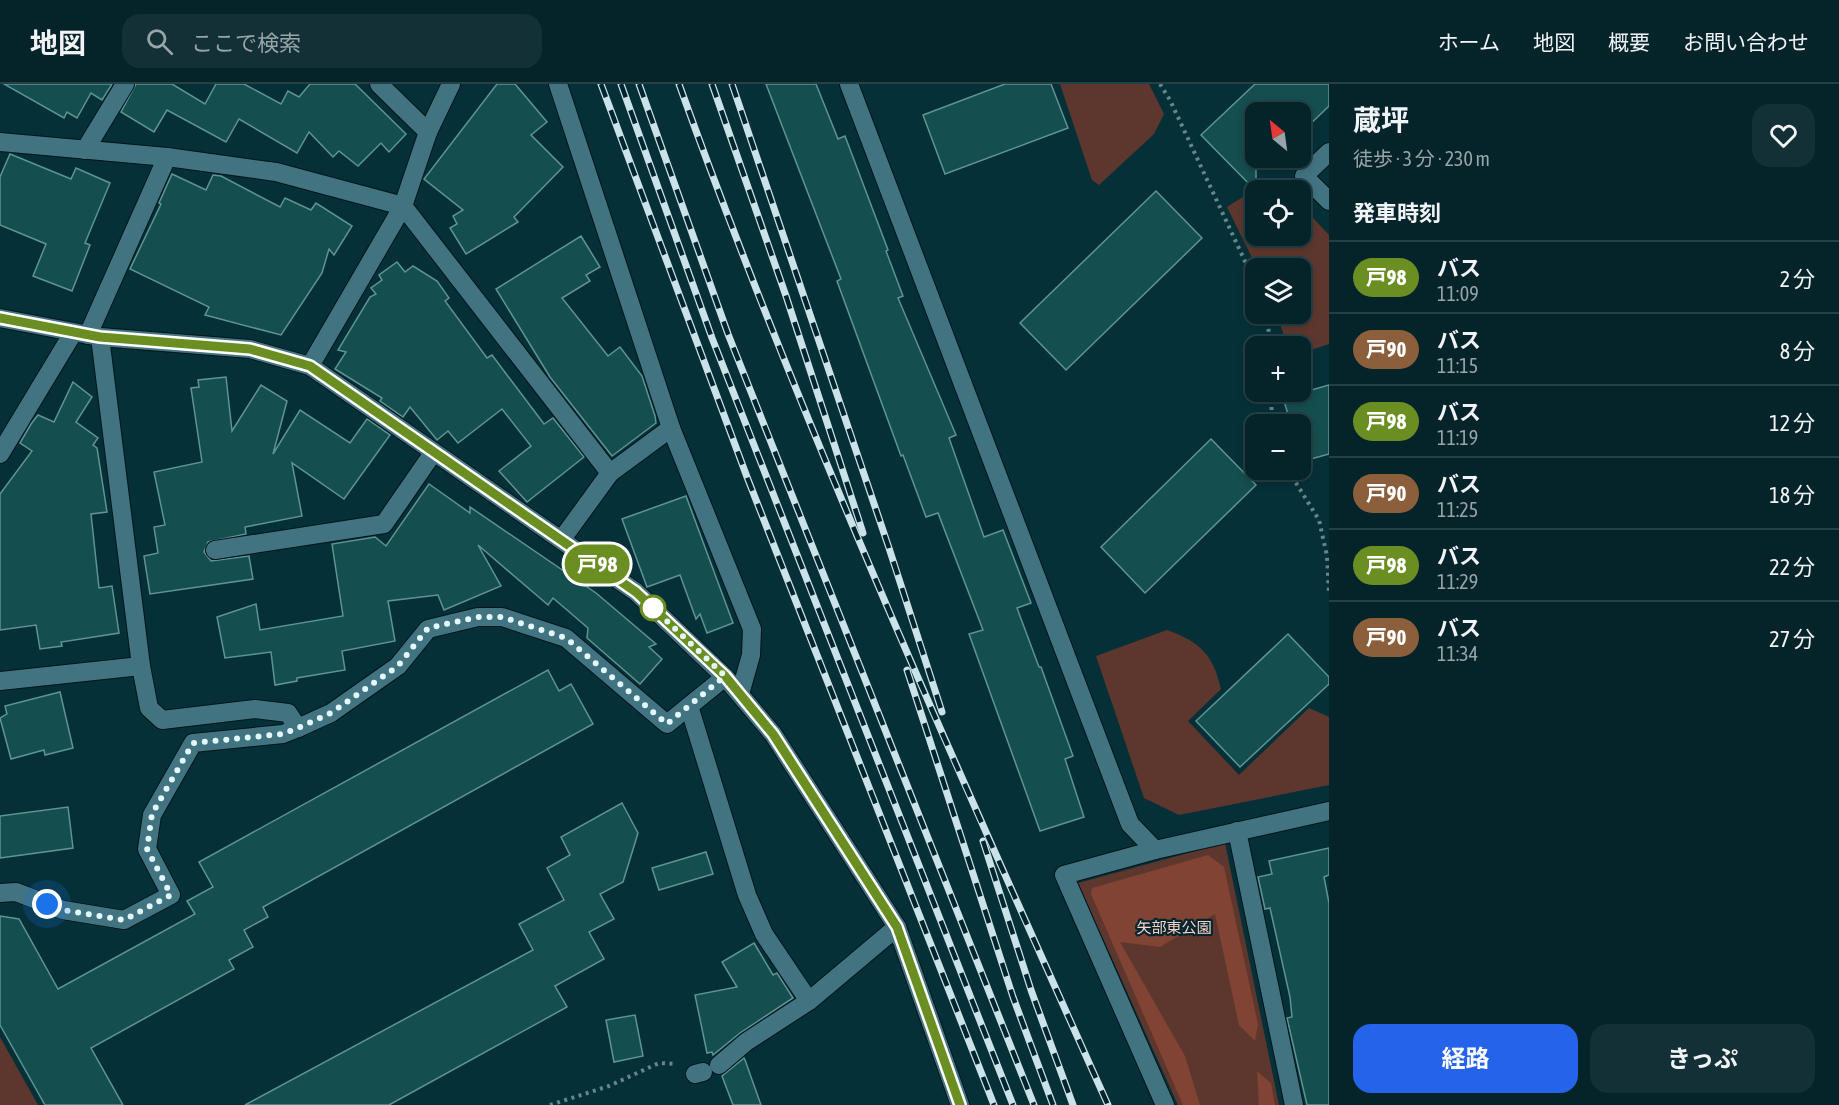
<!DOCTYPE html>
<html lang="ja">
<head>
<meta charset="utf-8">
<style>
  :root { --surface:#04242a; --page:#123036; --text:#f1f3f6; --muted:#97a4a8; --line:#254147; --accent:#2563eb }
  body { margin:0; font-family:"Asap Condensed","Noto Sans JP",sans-serif; background:var(--page); color:var(--text); height:100vh; display:flex; flex-direction:column; font-size:22px; white-space:nowrap }
  * { box-sizing:border-box; margin:0 }
  p { font-size:20px; color:var(--muted) }
  .icon { flex:none; width:33px; height:33px; fill:none; stroke:currentColor; stroke-width:2; stroke-linecap:round; stroke-linejoin:round }
  .map { position:relative; flex:1; overflow:hidden }
  .drawer { display:flex; flex-direction:column; background:var(--surface); width:510px }
  .drawer>* { flex:none }
  .badge { padding:0 12px; border-radius:20px; font-size:21px; line-height:39px }
  .needle { width:39px; rotate:331deg }
  .controls { position:absolute; left:1245px; top:18px; display:grid; gap:12px }
  .controls a { display:grid; place-items:center; width:66px; height:66px; border-radius:12px; background:var(--surface); box-shadow:0 3px 9px #0003,0 0 0 2px var(--line); font-size:30px }
  .you { position:absolute; width:30px; height:30px; margin:-15px; border:4px solid #fff; border-radius:50%; background:#1a73e8; box-shadow:0 0 0 9px #1a73e833 }
  .map>.badge { position:absolute; translate:-50% -50%; box-shadow:0 0 0 3px #fff }
  h2 { padding:0 24px; font-size:22px; line-height:54px }
  .round { display:grid; place-items:center; flex:none; width:63px; height:63px; border-radius:18px; background:var(--page) }
  .headline { display:flex; align-items:center; justify-content:space-between; height:102px; padding:0 24px }
  h1 { font-size:28px; font-weight:700; line-height:45px }
  .button { display:flex; gap:12px; margin-top:auto; padding:12px 24px }
  .button a { flex:1; height:69px; border-radius:18px; background:var(--accent); color:#fff; font-size:24px; font-weight:700; line-height:69px; text-align:center }
  .button a+a { background:var(--page); color:var(--text) }
  ul { padding:0; list-style:none }
  li { display:flex; align-items:center; gap:18px; height:72px; padding:0 24px; border-top:2px solid var(--line) }
  li div { flex:1 }
  li b { display:block; font-size:22px }
  li em { font-style:normal }
  li .badge { min-width:66px; font-weight:700; text-align:center }
  header { display:flex; align-items:center; gap:36px; box-sizing:border-box; height:84px; padding:0 30px; background:var(--surface); border-bottom:2px solid var(--line) }
  header strong { font-size:28px }
  nav { display:flex; gap:33px; margin-inline-start:auto; font-size:21px }
  .search { width:420px; height:54px; background:var(--page); display:flex; align-items:center; gap:15px; box-sizing:border-box; padding:0 21px; border-radius:18px; color:var(--muted); font-size:22px }
  main { display:flex; flex:1; min-height:0 }
  .map>svg:first-child { display:block }
  .green { fill:#5d372d }
  .forest { fill:#814334 }
  .building { fill:#154e4e; stroke:#5e9494; stroke-width:1.5 }
  .lines { fill:none; stroke-linecap:round; stroke-linejoin:round }
  .minor-casing { stroke:#00161c; stroke-width:20 }
  .path { stroke:#65868d; stroke-width:4; stroke-dasharray:3 4.5; stroke-linecap:butt }
  .minor { stroke:#417480; stroke-width:18 }
  .rail-casing { stroke:#cbe3e8; stroke-width:7 }
  .rail { stroke:#00252e; stroke-width:4.5; stroke-dasharray:14; stroke-linecap:butt }
  .line-casing { stroke:#fff; stroke-width:14 }
  .line { stroke:#6b8e23; stroke-width:9 }
  .walk { stroke:#e3f8fd; stroke-width:6; stroke-dasharray:0 10.8 }
  .stop-dot { fill:#fff; stroke:#6b8e23; stroke-width:3 }
  .labels { text-anchor:middle; stroke-width:4.5; stroke-linejoin:round; paint-order:stroke }
  .park-label { font-size:15px; fill:#fad2c8; stroke:#00252e }
</style>
</head>
<body>
<header>
<strong>地図</strong>
<div class="search"><svg class="icon" aria-label="search" viewBox="0 0 24 24"><circle cx="10" cy="10" r="6"/><path d="M15 15l6 6"/></svg>ここで検索</div>
<nav><a>ホーム</a><a>地図</a><a>概要</a><a>お問い合わせ</a></nav>
</header>
<main>
<div class="map">
<svg width="1329" height="1021" viewBox="0 0 1329 1021">
  <rect width="100%" height="100%" fill="#063038"/>
  <!-- green -->
  <g class="green">
    <path d="M 1060,0 L 1149,0 L 1164,30 L 1154,50 L 1099,101 L 1092,96 Z"/>
    <path d="M 1249,109 L 1255,109 L 1256,152 L 1300,152 L 1301,121 L 1329,151 L 1329,260 L 1301,269 L 1300,262 L 1287,262 L 1277,230 L 1300,230 L 1300,184 L 1257,184 L 1227,123 Z"/>
    <path d="M 1167,546 C 1200,558 1213,570 1221,605 L 1188,637 L 1239,691 L 1309,624 L 1329,633 L 1329,701 L 1179,731 L 1144,714 L 1096,572 Z"/>
    <path d="M 1225,759 L 1279,1021 L 1178,1021 L 1078,799 Z"/>
    <path d="M 0,953 L 38,1021 L 0,1021 Z"/>
  </g>
  <!-- forest -->
  <g class="forest">
    <path d="M 1208,771 L 1224,783 L 1258,940 L 1255,957 L 1239,941 L 1215,830 L 1160,863 L 1120,858 L 1185,972 L 1200,1021 L 1183,1021 L 1091,810 L 1092,804 Z"/>
    <path d="M 1257,987 L 1271,999 L 1275,1021 L 1259,1021 Z"/>
  </g>
  <!-- building -->
  <g class="building">
    <path d="M 4,0 L 112,0 L 102,16 L 91,9 L 77,34 L 67,28 L 64,34 Z"/>
    <path d="M 136,0 L 172,0 L 205,20 L 216,0 L 244,0 L 281,20 L 288,7 L 299,13 L 310,0 L 355,0 L 406,50 L 389,68 L 381,59 L 358,82 L 339,67 L 333,73 L 309,48 L 297,69 L 239,35 L 226,58 L 167,26 L 154,48 L 121,28 Z"/>
    <path d="M 497,0 L 515,0 L 547,38 L 531,51 L 563,83 L 514,133 L 518,138 L 466,170 L 450,144 L 457,140 L 453,132 L 463,126 L 424,95 Z"/>
    <path d="M 766,0 L 816,0 L 838,55 L 845,52 L 888,166 L 886,167 L 903,212 L 898,214 L 956,351 L 949,354 L 984,453 L 1003,446 L 1031,519 L 1017,524 L 1039,583 L 1041,583 L 1073,672 L 1065,675 L 1084,733 L 1040,747 L 969,550 L 983,546 L 938,429 L 926,433 L 903,371 L 901,372 L 837,197 L 841,195 Z"/>
    <path d="M 1005,0 L 1051,0 L 1068,44 L 945,90 L 923,31 Z"/>
    <path d="M 1255,0 L 1329,0 L 1329,22 L 1300,50 L 1300,28 L 1256,28 L 1256,107 L 1201,51 Z"/>
    <path d="M 10,70 L 71,95 L 76,84 L 110,99 L 85,159 L 90,161 L 72,207 L 33,192 L 46,160 L 0,141 L 0,93 Z"/>
    <path d="M 172,90 L 206,106 L 213,91 L 221,92 L 280,123 L 285,114 L 311,126 L 316,119 L 352,142 L 334,171 L 329,165 L 322,189 L 281,251 L 205,231 L 209,223 L 130,185 L 161,120 L 159,119 Z"/>
    <path d="M 1156,107 L 1202,154 L 1066,286 L 1020,239 Z"/>
    <path d="M 581,152 L 600,183 L 586,191 L 590,197 L 562,214 L 608,272 L 620,263 L 642,292 L 655,332 L 656,339 L 612,372 L 550,293 L 496,205 Z"/>
    <path d="M 397,178 L 405,188 L 413,182 L 437,197 L 449,214 L 445,217 L 487,274 L 492,271 L 544,340 L 553,334 L 584,373 L 527,418 L 499,387 L 531,362 L 502,325 L 458,359 L 448,347 L 437,356 L 410,323 L 403,333 L 380,317 L 382,314 L 335,285 L 346,268 L 338,266 L 370,213 L 376,210 L 371,204 L 382,196 L 379,191 Z"/>
    <path d="M 226,293 L 232,347 L 261,301 L 287,317 L 273,370 L 300,326 L 350,359 L 367,335 L 390,351 L 344,415 L 292,379 L 302,432 L 245,443 L 246,450 L 208,458 L 204,468 L 211,477 L 249,472 L 253,495 L 150,510 L 144,472 L 158,469 L 154,443 L 165,441 L 154,388 L 202,378 L 191,304 L 199,303 L 198,296 Z"/>
    <path d="M 73,298 L 92,313 L 76,338 L 98,354 L 93,361 L 97,364 L 107,428 L 91,430 L 99,504 L 112,502 L 119,549 L 61,558 L 62,562 L 40,565 L 36,541 L 0,546 L 0,410 L 32,367 L 20,359 L 31,340 L 38,331 L 54,338 Z"/>
    <path d="M 1329,301 L 1329,370 L 1300,378 L 1300,340 L 1291,340 L 1283,314 Z"/>
    <path d="M 1211,355 L 1256,401 L 1145,509 L 1101,463 Z"/>
    <path d="M 429,400 L 470,429 L 470,423 L 596,509 L 656,560 L 649,563 L 662,575 L 640,600 L 587,554 L 588,544 L 553,514 L 548,521 L 478,461 L 501,502 L 444,526 L 438,511 L 388,517 L 395,557 L 342,567 L 345,586 L 297,594 L 297,597 L 275,601 L 271,568 L 225,574 L 217,533 L 256,520 L 260,546 L 343,532 L 332,460 L 375,453 L 386,462 Z"/>
    <path d="M 686,412 L 733,539 L 707,549 L 700,530 L 696,535 L 680,491 L 647,503 L 622,435 Z"/>
    <path d="M 1288,550 L 1329,593 L 1329,600 L 1240,683 L 1196,637 Z"/>
    <path d="M 548,586 L 559,607 L 571,600 L 593,640 L 263,823 L 268,833 L 244,846 L 253,863 L 229,876 L 234,885 L 91,964 L 123,1021 L 45,1021 L 0,941 L 0,832 L 19,835 L 58,905 L 195,830 L 187,817 L 213,803 L 199,778 Z"/>
    <path d="M 60,608 L 73,664 L 45,671 L 44,666 L 11,675 L 0,634 L 7,630 L 5,622 Z"/>
    <path d="M 622,719 L 638,749 L 623,798 L 600,810 L 614,835 L 589,848 L 604,875 L 555,902 L 567,923 L 389,1021 L 245,1021 L 533,866 L 519,840 L 564,816 L 547,784 L 570,771 L 561,753 Z"/>
    <path d="M 68,723 L 73,764 L 0,774 L 0,732 Z"/>
    <path d="M 1329,764 L 1329,791 L 1324,793 L 1329,819 L 1329,1021 L 1307,1021 L 1287,934 L 1292,933 L 1290,913 L 1270,824 L 1265,825 L 1258,793 L 1272,790 L 1269,777 Z"/>
    <path d="M 706,768 L 713,790 L 659,806 L 652,784 Z"/>
    <path d="M 754,859 L 773,891 L 777,889 L 793,914 L 740,949 L 713,971 L 712,968 L 707,969 L 695,911 L 737,903 L 722,878 Z"/>
    <path d="M 635,931 L 643,972 L 614,978 L 606,936 Z"/>
    <path d="M 744,974 L 745,976 L 761,1021 L 733,1021 L 722,992 Z"/>
  </g>
  <g class="lines">
    <defs>
      <g id="minor">
        <path d="M 558,0 L 671,344 L 752,545 L 751,571 L 740,610"/>
        <path d="M 849,0 L 1130,740 L 1155,766 L 1329,727"/>
        <path d="M 428,48 L 451,0"/>
        <path d="M 0,58 L 167,73 L 276,88 L 403,122 L 610,389 L 562,455"/>
        <path d="M 85,66 L 125,0"/>
        <path d="M 1329,68 L 1304,92 L 1329,117"/>
        <path d="M 0,234 L 100,253 L 250,265 L 310,282 L 636,508 L 725,593 L 773,650 L 897,843 L 960,1021"/>
        <path d="M 88,251 L 167,73"/>
        <path d="M 100,253 L 141,582 L 149,624 L 162,636 L 255,625 L 288,629 L 298,644"/>
        <path d="M 310,282 L 403,122 L 428,48 L 379,0"/>
        <path d="M 0,370 L 73,249"/>
        <path d="M 610,389 L 671,344"/>
        <path d="M 215,466 L 384,440 L 433,369"/>
        <path d="M 0,597 L 141,582"/>
        <path d="M 689,622 L 747,811 L 764,850 L 809,917"/>
        <path d="M 1237,747 L 1294,1021"/>
        <path d="M 1155,766 L 1064,791 L 1165,1021"/>
        <path d="M 0,809 L 16,808 L 63,826 L 124,836 L 171,811 L 147,765 L 152,731 L 193,659 L 283,650 L 298,644 L 331,629 L 398,582 L 428,545 L 478,533 L 502,533 L 566,554 L 667,640 L 725,593"/>
        <path d="M 719,981 L 746,958 L 809,917 L 897,843"/>
        <path d="M 695,990 L 703,988"/>
      </g>
    </defs>
    <!-- minor casing -->
    <use href="#minor" class="minor-casing"/>
    <!-- path -->
    <g class="path">
      <path d="M 1160,0 L 1170,16 L 1256,201"/>
      <path d="M 1266,230 L 1271,262"/>
      <path d="M 1271,308 L 1272,340"/>
      <path d="M 1288,386 L 1319,436 L 1327,472 L 1329,510"/>
      <path d="M 550,1021 L 609,1002 L 659,979 L 676,980"/>
    </g>
    <!-- minor -->
    <use href="#minor" class="minor"/>
    <defs>
      <g id="rail">
        <path d="M 601,0 L 747,393 L 994,1021"/>
        <path d="M 621,0 L 712,254 L 1013,1021"/>
        <path d="M 639,0 L 728,250 L 1034,1021"/>
        <path d="M 679,0 C 804,348 957,684 1108,1021"/>
        <path d="M 712,0 L 786,212 L 863,449"/>
        <path d="M 732,0 L 889,464 L 942,628"/>
        <path d="M 907,586 L 1013,913 L 1053,1021"/>
        <path d="M 983,757 L 1031,906 L 1073,1021"/>
      </g>
    </defs>
    <!-- rail casing -->
    <use href="#rail" class="rail-casing"/>
    <!-- rail -->
    <use href="#rail" class="rail"/>
  </g>
  <g class="lines">
    <defs>
      <path id="line" d="M 0,234 L 100,253 L 250,265 L 310,282 L 636,508 L 725,592 L 773,650 L 897,843 L 960,1021"/>
    </defs>
    <!-- line casing -->
    <use href="#line" class="line-casing"/>
    <!-- line -->
    <use href="#line" class="line"/>
    <!-- walk -->
    <path class="walk" d="M 47,820 L 63,826 L 124,836 L 171,811 L 147,765 L 152,730 L 193,659 L 283,650 L 298,644 L 331,629 L 398,582 L 428,544 L 478,533 L 502,533 L 566,554 L 667,640 L 725,592 L 651,522 L 653,524"/>
  </g>
  <!-- markers -->
  <circle class="stop-dot" cx="653" cy="524" r="12"/>
  <g class="labels">
    <!-- park labels -->
    <g class="park-label">
      <text x="1174" y="849">矢部東公園</text>
    </g>
  </g>
</svg>
<div class="controls">
<a><svg class="needle" viewBox="-14 -14 28 28"><path d="M0-13l5 13h-10z" fill="#e53935"/><path d="M0 13l5-13h-10z" fill="#97a4a8"/></svg></a>
<a><svg class="icon" aria-label="locate" viewBox="0 0 24 24"><circle cx="12" cy="12" r="6"/><path d="M12 2v4M12 18v4M2 12h4M18 12h4"/></svg></a>
<a><svg class="icon" aria-label="layers" viewBox="0 0 24 24"><path d="M12 4l9 5-9 5-9-5zM3 14l9 5 9-5"/></svg></a>
<a>+</a>
<a>−</a>
</div>
<div class="you" style="left:47px;top:820px"></div>
<b class="badge" style="left:597px;top:480px;background:#6b8e23;color:#fff">戸98</b>
</div>
<section class="drawer">
<div class="headline"><div><h1>蔵坪</h1><p>徒歩 · 3 分 · 230 m</p></div><a class="round"><svg class="icon" aria-label="heart" viewBox="0 0 24 24"><path d="M12 20l-8-8c-3-5 5-10 8-4 3-6 11-1 8 4z"/></svg></a></div>
<h2>発車時刻</h2>
<ul>
<li><span class="badge" style="background:#6b8e23;color:#fff">戸98</span><div><b>バス</b><p>11:09</p></div><em>2 分</em></li>
<li><span class="badge" style="background:#8b5e3c;color:#fff">戸90</span><div><b>バス</b><p>11:15</p></div><em>8 分</em></li>
<li><span class="badge" style="background:#6b8e23;color:#fff">戸98</span><div><b>バス</b><p>11:19</p></div><em>12 分</em></li>
<li><span class="badge" style="background:#8b5e3c;color:#fff">戸90</span><div><b>バス</b><p>11:25</p></div><em>18 分</em></li>
<li><span class="badge" style="background:#6b8e23;color:#fff">戸98</span><div><b>バス</b><p>11:29</p></div><em>22 分</em></li>
<li><span class="badge" style="background:#8b5e3c;color:#fff">戸90</span><div><b>バス</b><p>11:34</p></div><em>27 分</em></li>
</ul>
<div class="button"><a>経路</a><a>きっぷ</a></div>
</section>
</main>
</body>
</html>
